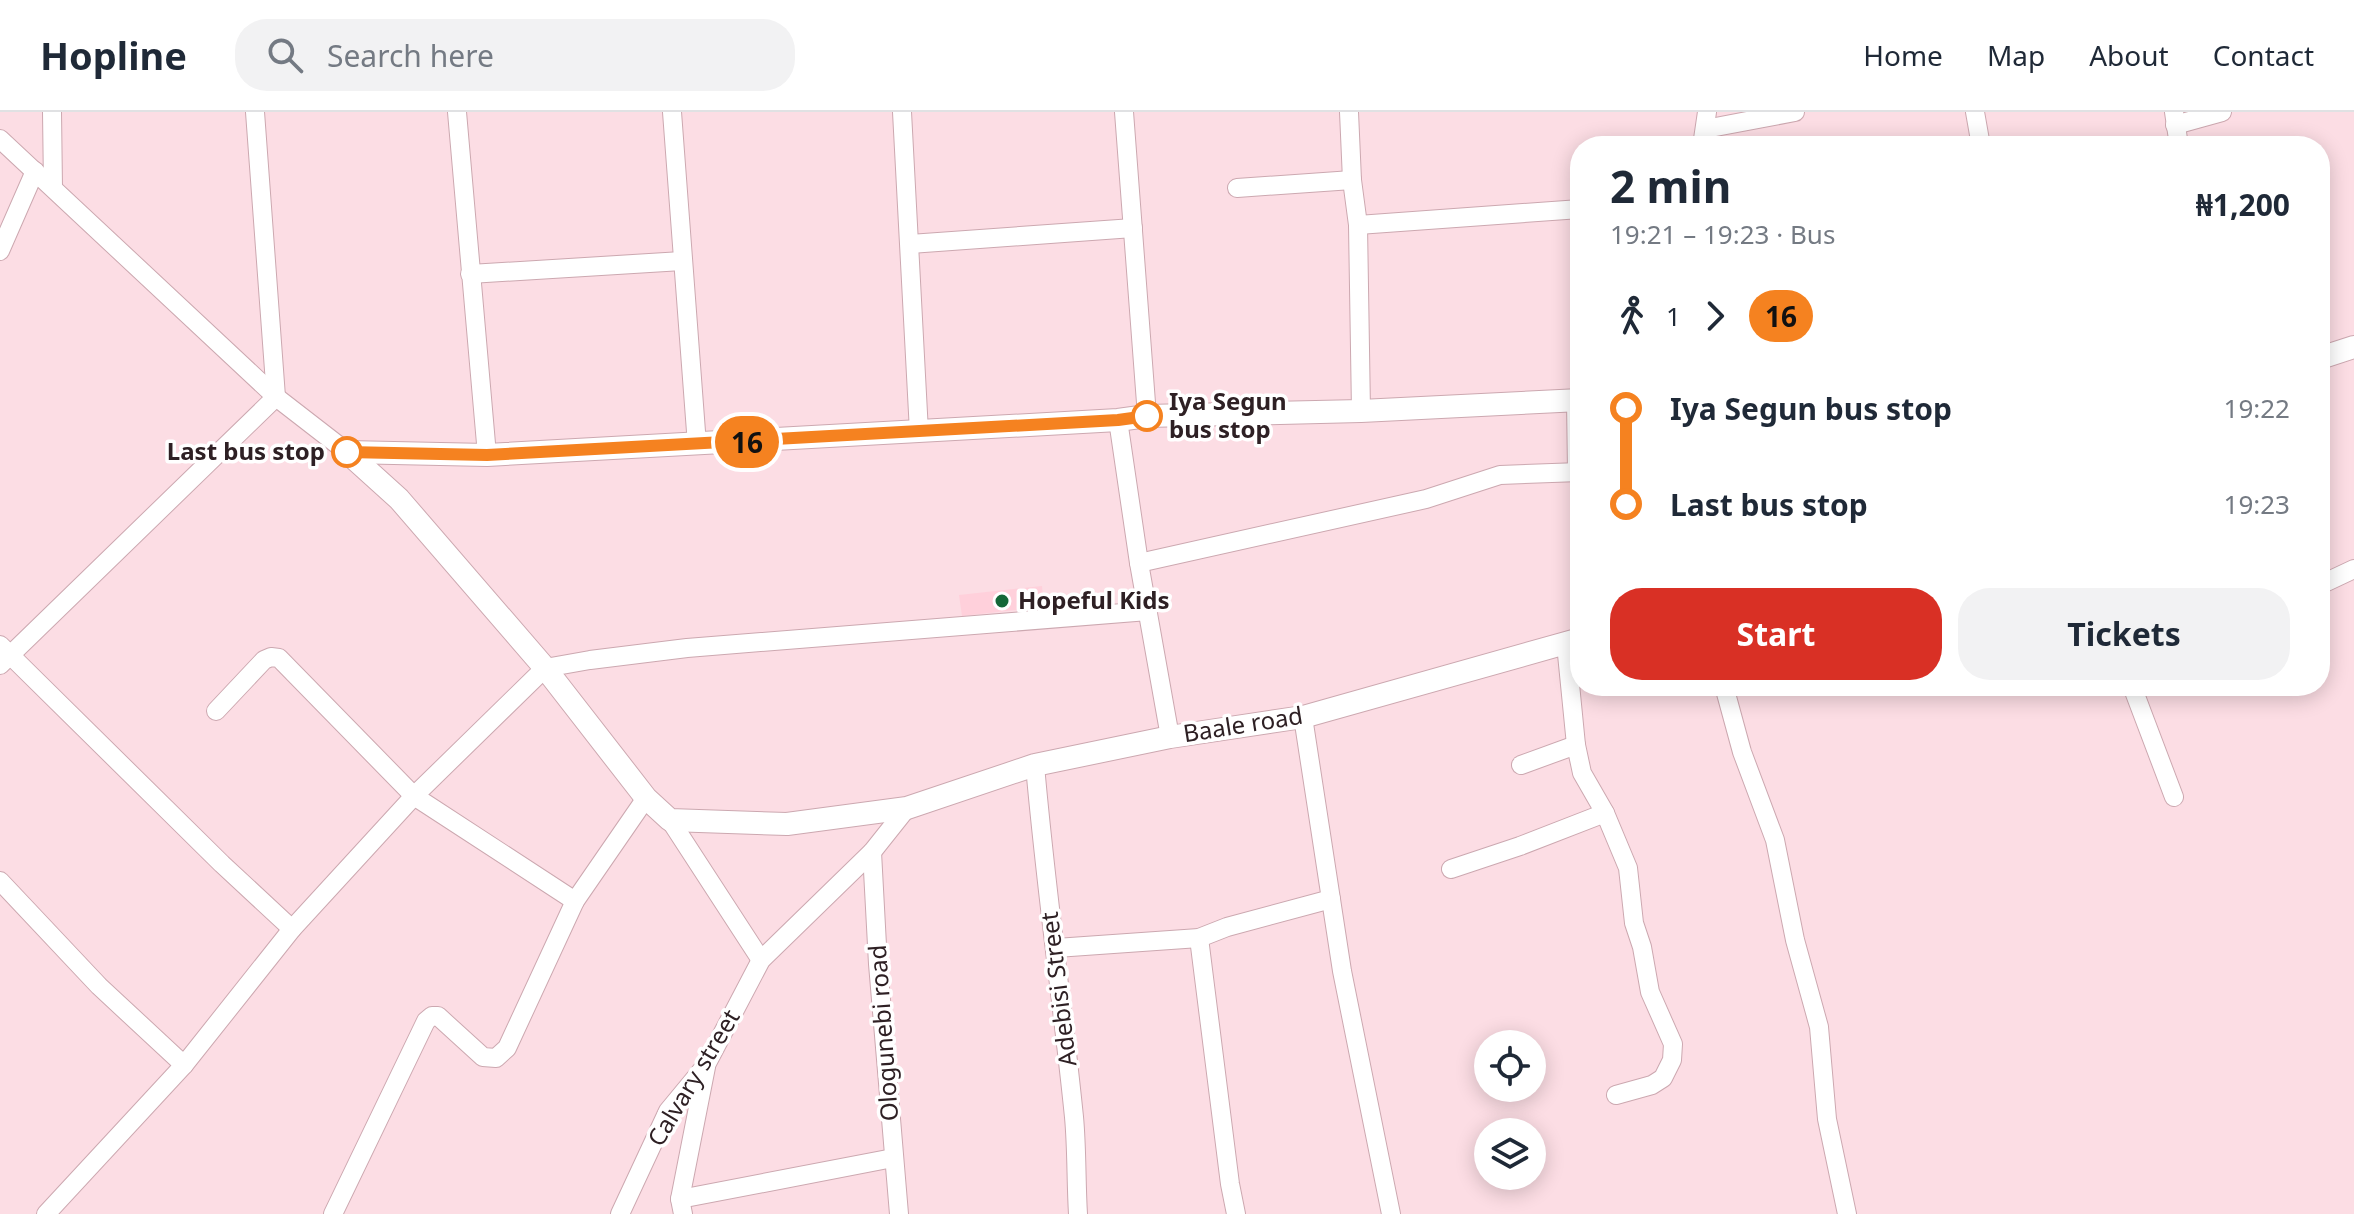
<!DOCTYPE html>
<html lang="en">
<head>
<meta charset="utf-8">
<style>
  :root { --surface:#fff; --page:#f2f2f3; --text:#1f2937; --muted:#747a83; --line:#e0e1e3; --accent:#d93025 }
  body { margin:0; font-family:"Noto Sans",sans-serif; background:var(--page); color:var(--text); height:100vh; display:flex; flex-direction:column; font-size:30px; white-space:nowrap }
  * { box-sizing:border-box; margin:0 }
  p { font-size:26px; color:var(--muted) }
  .icon { flex:none; width:44px; height:44px; fill:none; stroke:currentColor; stroke-width:2; stroke-linecap:round; stroke-linejoin:round }
  .map { position:relative; flex:1; overflow:hidden }
  .panel { position:absolute; left:1570px; top:24px; width:760px; height:560px; display:flex; flex-direction:column; background:var(--surface); border-radius:32px; box-shadow:0 4px 20px #0003 }
  .panel>* { flex:none }
  .badge { padding:0 16px; border-radius:26px; font-size:28px; line-height:52px }
  .controls { position:absolute; left:1474px; top:918px; display:grid; gap:16px }
  .controls a { display:grid; place-items:center; width:72px; height:72px; border-radius:50%; background:var(--surface); box-shadow:0 4px 20px #0003; font-size:40px }
  .map>.badge { position:absolute; translate:-50% -50%; box-shadow:0 0 0 4px #fff }
  .legs { display:flex; align-items:center; gap:12px; height:88px; padding:0 40px; font-size:26px }
  .legs p { margin-inline-start:auto }
  .overview { display:flex; align-items:center; justify-content:space-between; height:136px; padding:0 40px }
  h1 { font-size:44px; font-weight:700; line-height:60px }
  .button { display:flex; gap:16px; margin-top:auto; padding:16px 40px }
  .button a { flex:1; height:92px; border-radius:32px; background:var(--accent); color:#fff; font-size:32px; font-weight:700; line-height:92px; text-align:center }
  .button a+a { background:var(--page); color:var(--text) }
  ul { padding:0 40px; list-style:none }
  li { display:flex; align-items:center; gap:28px; height:96px; font-size:30px }
  li i { display:grid; place-items:center; width:12px; height:100%; margin:0 10px; background:currentColor }
  li i::after { content:''; width:20px; height:20px; margin:-10px; border:6px solid; border-radius:50%; background:var(--surface) }
  li p { margin-inline-start:auto }
  li:first-child i { background:linear-gradient(#0000 50%,currentColor 0) }
  li:last-child i { background:linear-gradient(currentColor 50%,#0000 0) }
  header { display:flex; align-items:center; gap:48px; box-sizing:border-box; height:112px; padding:0 40px; background:var(--surface); border-bottom:2px solid var(--line) }
  header strong { font-size:38px }
  nav { display:flex; gap:44px; margin-inline-start:auto; font-size:28px }
  .search { width:560px; height:72px; background:var(--page); display:flex; align-items:center; gap:20px; box-sizing:border-box; padding:0 28px; border-radius:32px; color:var(--muted); font-size:30px }
  .map>svg:first-child { display:block }
  .built { fill:#ffd0db }
  .lines { fill:none; stroke-linecap:round; stroke-linejoin:round }
  .minor-casing { stroke:#cca8b0; stroke-width:20 }
  .tertiary-casing { stroke:#cca8b0; stroke-width:24 }
  .minor { stroke:#fff; stroke-width:18 }
  .tertiary { stroke:#fff; stroke-width:22 }
  .line-1-casing { stroke:#fff; stroke-width:18 }
  .line-1 { stroke:#f58220; stroke-width:12 }
  .stop-1-dot { fill:#fff; stroke:#f58220; stroke-width:4 }
  .poi-dot { fill:#156738; stroke:#fff; stroke-width:3 }
  .labels { text-anchor:middle; stroke-width:7; stroke-linejoin:round; paint-order:stroke }
  .stop-label { font-size:24px; font-weight:bold; fill:#2e2024; stroke:#fff; text-anchor:start }
  .poi-label { font-size:24px; font-weight:bold; fill:#2e2024; stroke:#fff; text-anchor:start }
  .street-label { font-size:24px; fill:#2e2024; stroke:#fff }
</style>
</head>
<body>
<header>
<strong>Hopline</strong>
<div class="search"><svg class="icon" aria-label="search" viewBox="0 0 24 24"><circle cx="10" cy="10" r="6"/><path d="M15 15l6 6"/></svg>Search here</div>
<nav><a>Home</a><a>Map</a><a>About</a><a>Contact</a></nav>
</header>
<div class="map">
<svg width="2354" height="1102" viewBox="0 0 2354 1102">
  <rect width="100%" height="100%" fill="#fcdde4"/>
  <!-- built -->
  <path class="built" d="M 1042,474 L 1044,495 L 962,504 L 959,483 Z"/>
  <g class="lines">
    <defs>
      <g id="minor">
        <path d="M 52,0 L 53,75"/>
        <path d="M 457,0 L 487,343"/>
        <path d="M 672,0 L 697,333"/>
        <path d="M 902,0 L 919,320"/>
        <path d="M 1124,0 L 1147,304"/>
        <path d="M 1349,0 L 1352,68 L 1358,113 L 1361,299"/>
        <path d="M 1975,0 L 1981,34"/>
        <path d="M 2174,0 L 2179,34"/>
        <path d="M 2175,13 L 2222,0"/>
        <path d="M 1705,17 L 1795,0"/>
        <path d="M 0,27 L 276,285 L 347,340"/>
        <path d="M 1702,34 L 1707,0"/>
        <path d="M 1237,76 L 1352,68"/>
        <path d="M 1358,113 L 1580,97"/>
        <path d="M 910,132 L 1133,116"/>
        <path d="M 0,139 L 35,59"/>
        <path d="M 470,162 L 682,149"/>
        <path d="M 1576,288 L 1577,359"/>
        <path d="M 1118,308 L 1139,451 L 1170,625"/>
        <path d="M 1139,451 L 1426,387 L 1500,363 L 1580,360"/>
        <path d="M 2320,473 L 2354,457"/>
        <path d="M 1566,532 L 1576,633 L 1582,661 L 1605,701 L 1628,756 L 1634,811 L 1642,835 L 1650,880 L 1673,932 L 1672,948 L 1663,966 L 1652,973 L 1616,983"/>
        <path d="M 0,533 L 222,752 L 292,817"/>
        <path d="M 0,553 L 276,285 L 255,0"/>
        <path d="M 1724,574 L 1742,640 L 1775,728 L 1795,828 L 1819,915 L 1827,1007 L 1847,1102"/>
        <path d="M 2132,574 L 2174,685"/>
        <path d="M 216,599 L 264,548 L 271,545 L 279,546 L 414,684 L 575,789"/>
        <path d="M 1303,605 L 1342,859 L 1391,1102"/>
        <path d="M 1035,653 C 1045,770 1062,887 1074,1005 C 1077,1037 1076,1070 1078,1102"/>
        <path d="M 1521,653 L 1576,633"/>
        <path d="M 670,708 L 761,848"/>
        <path d="M 872,740 L 878,852 L 899,1102"/>
        <path d="M 1451,757 L 1520,734 L 1605,701"/>
        <path d="M 0,769 L 99,874 L 184,953"/>
        <path d="M 1199,826 L 1230,1072 L 1236,1102"/>
        <path d="M 1056,836 L 1199,826 L 1227,815 L 1331,787"/>
        <path d="M 680,1087 L 893,1046"/>
        <path d="M 46,1102 L 184,953 L 292,817 L 414,684 L 545,556 L 590,548 L 687,536 L 1148,499"/>
        <path d="M 333,1102 L 426,909 L 432,904 L 438,904 L 483,945 L 496,946 L 507,936 L 575,789 L 646,686"/>
        <path d="M 620,1102 L 668,999 L 706,953 L 761,848 L 872,740 L 907,696"/>
        <path d="M 683,1102 L 680,1087 L 706,955"/>
      </g>
      <g id="tertiary">
        <path d="M 2320,246 L 2354,235"/>
        <path d="M 347,340 L 399,387 L 545,556 L 646,686 L 670,708 L 787,712 L 907,696 L 1035,653 L 1170,625 L 1303,605 L 1580,527"/>
        <path d="M 347,340 L 487,343 L 1118,308 L 1147,304 L 1361,299 L 1580,288"/>
      </g>
    </defs>
    <!-- minor casing -->
    <use href="#minor" class="minor-casing"/>
    <!-- tertiary casing -->
    <use href="#tertiary" class="tertiary-casing"/>
    <!-- minor -->
    <use href="#minor" class="minor"/>
    <!-- tertiary -->
    <use href="#tertiary" class="tertiary"/>
  </g>
  <g class="lines">
    <defs>
      <path id="line-1" d="M 347,340 L 487,343 L 1118,308 L 1147,304"/>
    </defs>
    <!-- line-1 casing -->
    <use href="#line-1" class="line-1-casing"/>
    <!-- line-1 -->
    <use href="#line-1" class="line-1"/>
  </g>
  <!-- markers -->
  <g class="stop-1-dot">
    <circle cx="1147" cy="304" r="14"/>
    <circle cx="347" cy="340" r="14"/>
  </g>
  <circle class="poi-dot" cx="1002" cy="489" r="8"/>
  <g class="labels">
    <!-- stop labels -->
    <g class="stop-label">
      <text x="1169" y="298">Iya Segun<tspan x="1169" dy="28">bus stop</tspan></text>
      <text x="325" y="348" text-anchor="end">Last bus stop</text>
    </g>
    <!-- poi labels -->
    <g class="poi-label">
      <text x="1018" y="497">Hopeful Kids</text>
    </g>
    <!-- street labels -->
    <g class="street-label">
      <text transform="translate(1243 613) rotate(-9)" y="8">Baale road</text>
      <text transform="translate(1059 877) rotate(-97)" y="8">Adebisi Street</text>
      <text transform="translate(884 921) rotate(-94)" y="8">Ologunebi road</text>
      <text transform="translate(694 966) rotate(-59)" y="8">Calvary street</text>
    </g>
  </g>
</svg>
<div class="controls">
<a><svg class="icon" aria-label="locate" viewBox="0 0 24 24"><circle cx="12" cy="12" r="6"/><path d="M12 2v4M12 18v4M2 12h4M18 12h4"/></svg></a>
<a><svg class="icon" aria-label="layers" viewBox="0 0 24 24"><path d="M12 4l9 5-9 5-9-5zM3 14l9 5 9-5"/></svg></a>
</div>
<b class="badge" style="left:747px;top:330px;background:#f58220;color:#111">16</b>
<section class="panel">
<div class="overview"><div><h1>2 min</h1><p>19:21 – 19:23 · Bus</p></div><b>₦1,200</b></div>
<div class="legs"><svg class="icon" aria-label="walk" viewBox="0 0 24 24"><circle cx="13" cy="4" r="2"/><path d="M13 8l-2 6 4 7M11 14l-3 7M7 12l3-4h3l4 4"/></svg>1<svg class="icon" aria-label="forward" viewBox="0 0 24 24"><path d="M9 5l7 7-7 7"/></svg><b class="badge" style="background:#f58220;color:#111">16</b></div>
<ul>
<li><i style="color:#f58220"></i><b>Iya Segun bus stop</b><p>19:22</p></li>
<li><i style="color:#f58220"></i><b>Last bus stop</b><p>19:23</p></li>
</ul>
<div class="button"><a>Start</a><a>Tickets</a></div>
</section>
</div>
</body>
</html>
